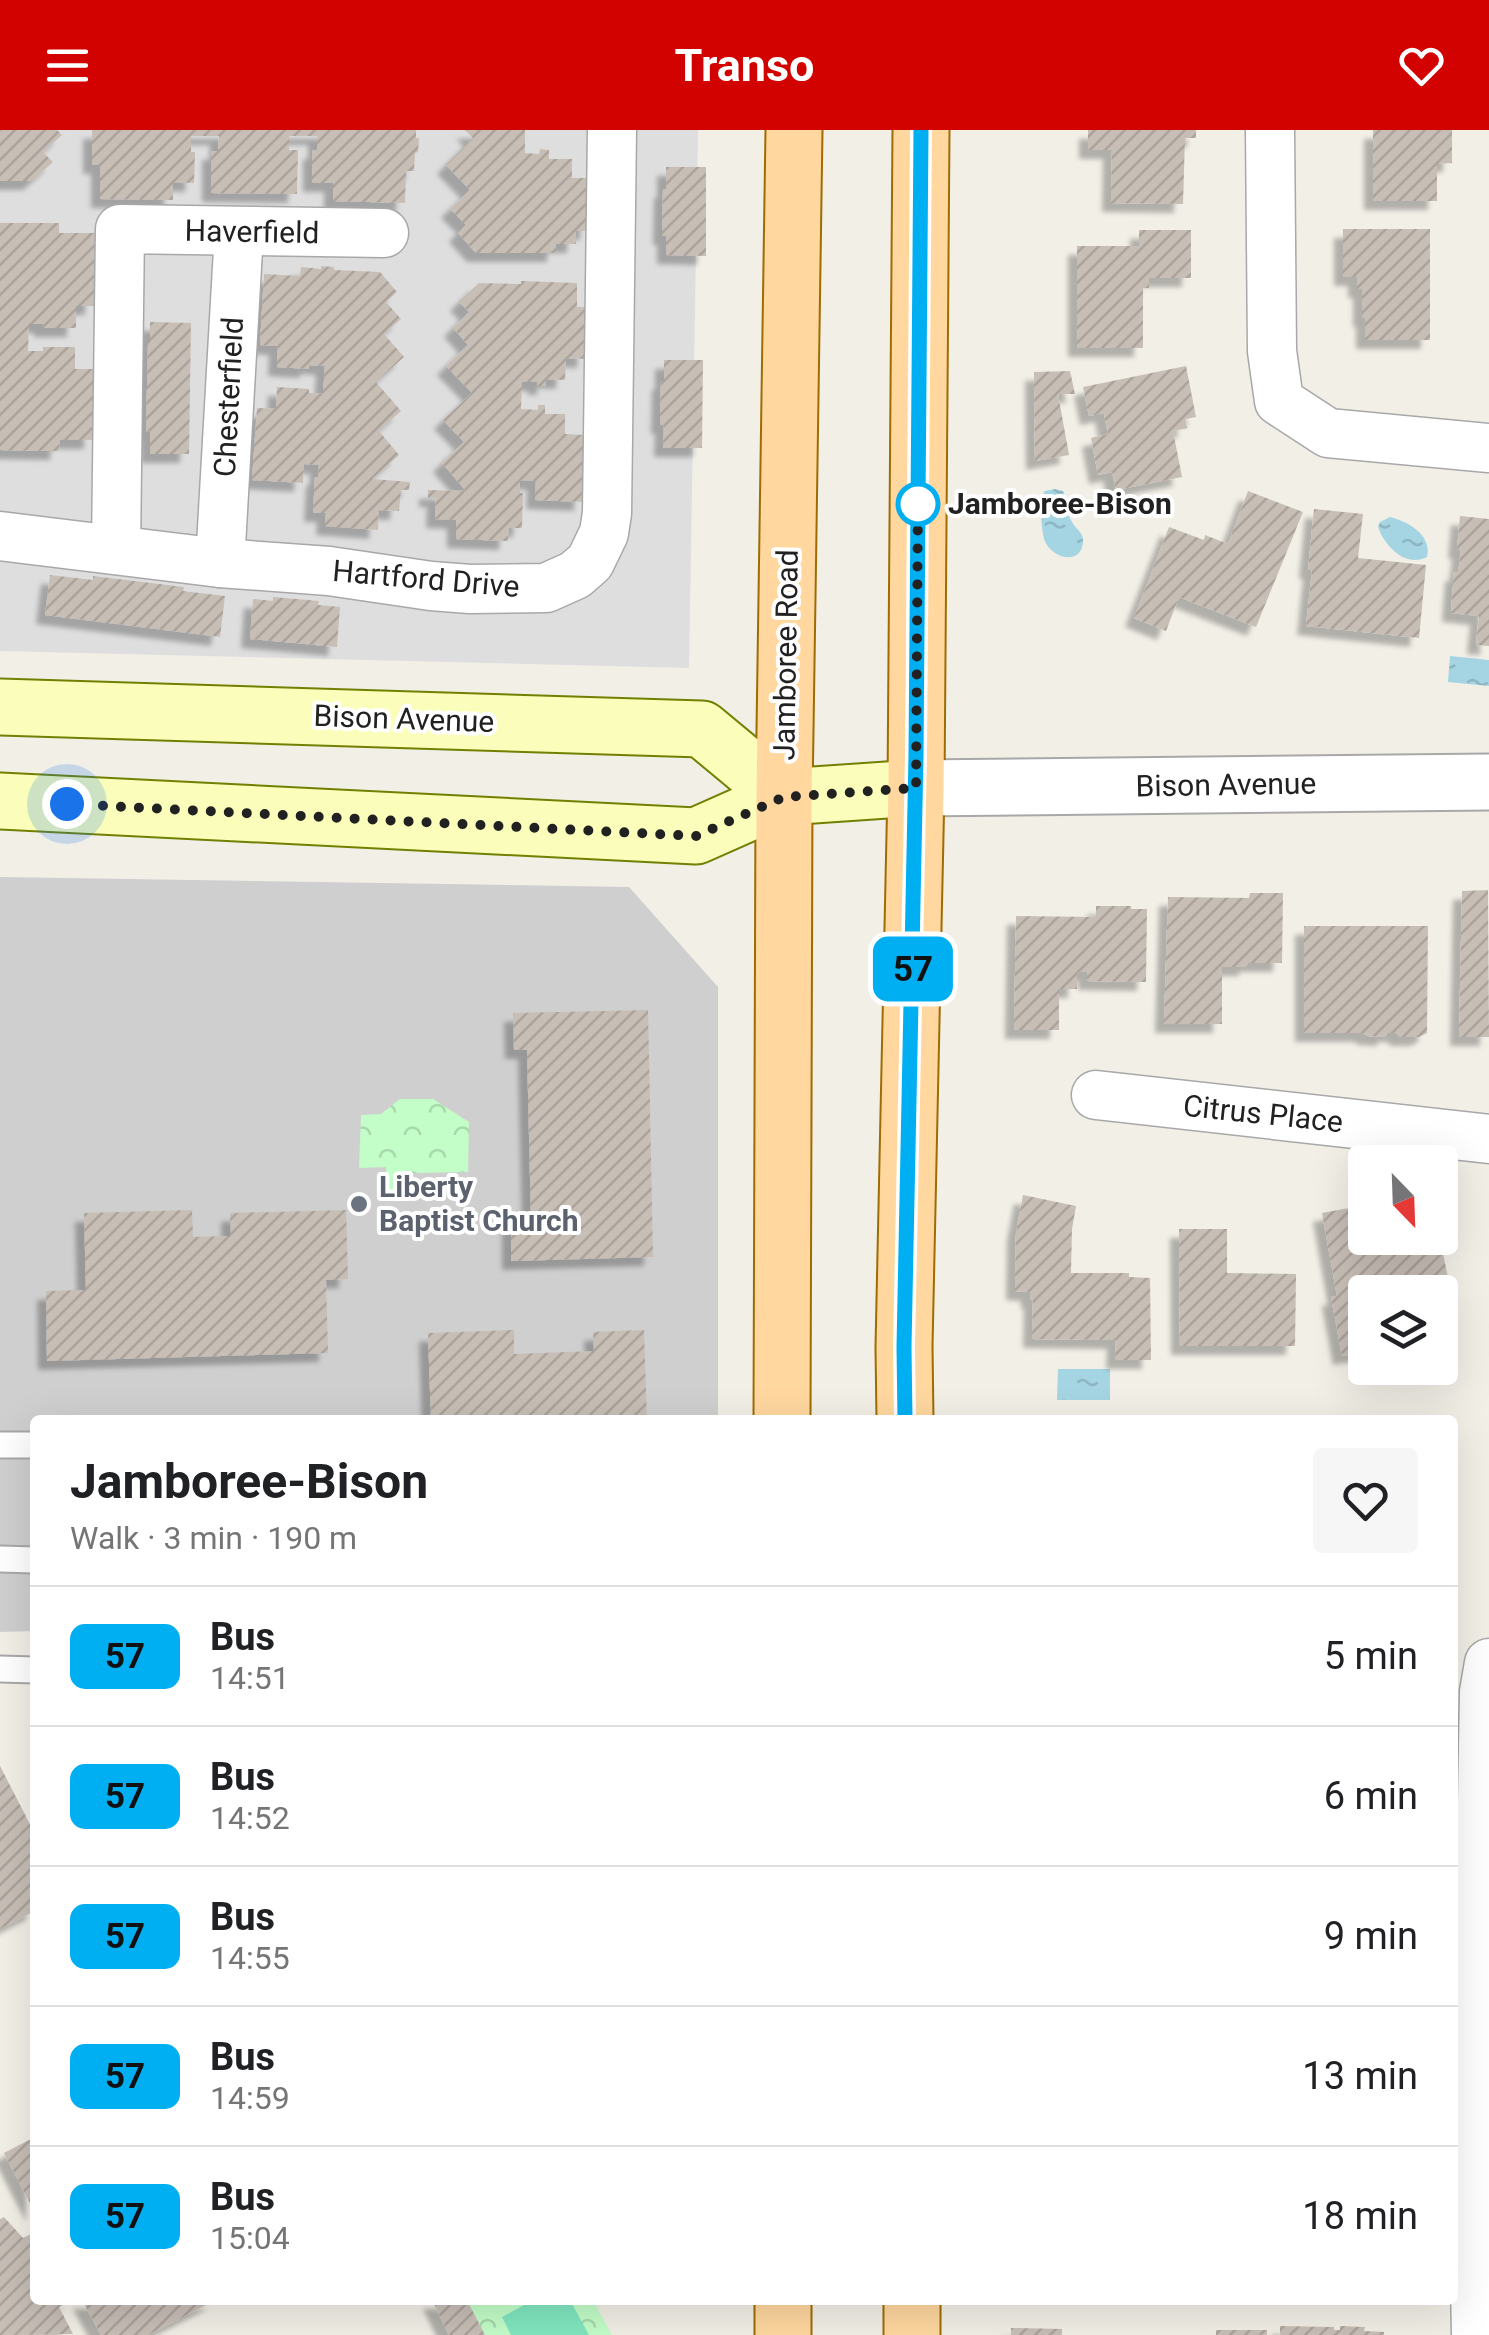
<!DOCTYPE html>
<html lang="en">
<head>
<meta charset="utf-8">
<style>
  :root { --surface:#fff; --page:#f6f6f6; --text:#202124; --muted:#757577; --line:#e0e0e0; --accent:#d20200 }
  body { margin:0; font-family:Roboto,sans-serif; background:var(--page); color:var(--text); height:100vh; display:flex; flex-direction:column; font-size:38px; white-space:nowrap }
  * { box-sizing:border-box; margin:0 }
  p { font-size:32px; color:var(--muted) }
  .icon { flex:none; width:55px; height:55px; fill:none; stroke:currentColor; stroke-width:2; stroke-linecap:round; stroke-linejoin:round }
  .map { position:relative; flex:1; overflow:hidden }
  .details { position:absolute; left:30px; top:1285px; width:1428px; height:890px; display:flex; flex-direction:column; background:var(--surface); border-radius:10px; box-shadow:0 10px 40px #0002 }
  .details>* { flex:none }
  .badge { padding:0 20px; border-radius:15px; font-size:35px; line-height:65px }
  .needle { width:65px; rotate:157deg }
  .buttons { position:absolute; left:1348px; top:1015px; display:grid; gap:20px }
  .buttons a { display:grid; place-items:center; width:110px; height:110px; border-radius:10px; background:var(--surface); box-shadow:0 10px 40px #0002; font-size:50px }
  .you { position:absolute; width:50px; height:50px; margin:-25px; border:8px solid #fff; border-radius:50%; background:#1a73e8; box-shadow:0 0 0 15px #1a73e833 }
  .map>.badge { position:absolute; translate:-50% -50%; box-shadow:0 0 0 5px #fff }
  .round { display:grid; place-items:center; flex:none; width:105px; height:105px; border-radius:10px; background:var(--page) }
  .summary { display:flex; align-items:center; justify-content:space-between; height:170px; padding:0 40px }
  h1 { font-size:48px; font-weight:700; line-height:75px }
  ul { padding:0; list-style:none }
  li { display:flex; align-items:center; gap:30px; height:140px; padding:0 40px; border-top:2px solid var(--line) }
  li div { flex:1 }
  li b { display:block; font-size:38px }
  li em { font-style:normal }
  li .badge { min-width:110px; font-weight:700; text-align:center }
  header { display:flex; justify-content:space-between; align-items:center; height:130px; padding:0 40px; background:var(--accent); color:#fff; font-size:45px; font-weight:700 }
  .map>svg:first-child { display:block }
  .residential { fill:#dfdede }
  .religious { fill:#cfcfcf }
  .park { fill:url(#park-crowns) }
  .pitch { fill:#81e6c0 }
  .water { fill:url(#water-ripples) }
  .building { fill:url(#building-hatch); filter:url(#shadow) }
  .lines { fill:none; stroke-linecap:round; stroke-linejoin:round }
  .service-casing { stroke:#a8a8a8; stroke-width:29 }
  .minor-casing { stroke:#a8a8a8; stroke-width:51 }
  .tertiary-casing { stroke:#a8a8a8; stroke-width:59 }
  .secondary-casing { stroke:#718000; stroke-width:59 }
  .primary-casing { stroke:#9e6c00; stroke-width:59 }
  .service { stroke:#fff; stroke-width:25 }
  .minor { stroke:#fff; stroke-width:48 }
  .tertiary { stroke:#fff; stroke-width:55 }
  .secondary { stroke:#fafeba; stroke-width:55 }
  .primary { stroke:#ffd79f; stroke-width:55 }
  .line-casing { stroke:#fff; stroke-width:22 }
  .line { stroke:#00aff2; stroke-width:15 }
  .walk { stroke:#212121; stroke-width:10; stroke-dasharray:0 18 }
  .stop-dot { fill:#fff; stroke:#00aff2; stroke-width:5 }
  .worship-dot { fill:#6b7280; stroke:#fff; stroke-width:4 }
  .labels { text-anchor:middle; stroke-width:8; stroke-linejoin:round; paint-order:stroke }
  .street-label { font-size:30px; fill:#212121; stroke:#fff }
  .stop-label { font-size:30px; font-weight:bold; fill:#212121; stroke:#fff; text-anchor:start }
  .worship-label { font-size:30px; font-weight:bold; fill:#5b616d; stroke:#fff; text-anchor:start }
</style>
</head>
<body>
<header><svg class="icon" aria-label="menu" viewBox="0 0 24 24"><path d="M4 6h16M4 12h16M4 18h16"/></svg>Transo<svg class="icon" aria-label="heart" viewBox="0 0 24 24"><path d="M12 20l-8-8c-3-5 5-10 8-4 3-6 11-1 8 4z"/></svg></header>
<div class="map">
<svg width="1489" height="2205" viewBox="0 0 1489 2205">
  <defs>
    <pattern id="park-crowns" width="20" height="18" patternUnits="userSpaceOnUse" patternTransform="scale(2.5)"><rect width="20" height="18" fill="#c3fdc8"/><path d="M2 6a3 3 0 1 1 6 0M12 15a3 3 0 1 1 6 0" fill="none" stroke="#a7d9ac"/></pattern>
    <pattern id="water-ripples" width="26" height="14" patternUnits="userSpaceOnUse" patternTransform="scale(2.5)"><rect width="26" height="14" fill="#a5d4e2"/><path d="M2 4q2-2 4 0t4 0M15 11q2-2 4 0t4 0" fill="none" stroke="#8eb6c2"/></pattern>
    <pattern id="building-hatch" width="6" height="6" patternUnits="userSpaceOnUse" patternTransform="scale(2.5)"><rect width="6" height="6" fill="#c7beb6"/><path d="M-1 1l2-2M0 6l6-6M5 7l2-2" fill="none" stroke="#aba39c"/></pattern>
    <filter id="shadow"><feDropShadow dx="-9" dy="9" stdDeviation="2.5" flood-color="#0004"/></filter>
  </defs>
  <rect width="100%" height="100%" fill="#f2efe7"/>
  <!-- residential -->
  <path class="residential" d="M 0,0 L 698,0 L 689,538 L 0,521 Z"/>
  <!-- religious -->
  <path class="religious" d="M 0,747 L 629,757 L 718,857 L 718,1290 L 35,1290 L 35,1501 L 0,1502 Z"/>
  <!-- park -->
  <g class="park">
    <path d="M 400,969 L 433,969 L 469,992 L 468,1042 L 411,1043 L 409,1067 L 388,1068 L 386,1037 L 359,1038 L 361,985 L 381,984 Z"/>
    <path d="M 467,2170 L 593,2170 L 612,2205 L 485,2205 Z"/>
  </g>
  <!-- pitch -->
  <path class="pitch" d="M 533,2170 L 570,2170 L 589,2205 L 511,2205 L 502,2187 Z"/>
  <!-- water -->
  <g class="water">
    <path d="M 1055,359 L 1063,361 C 1068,371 1066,383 1072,392 C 1076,400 1084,402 1083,412 C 1081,437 1050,428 1044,409 C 1041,396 1041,381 1040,368 L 1045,361 Z"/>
    <path d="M 1390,387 C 1409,392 1432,405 1427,427 C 1406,438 1385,417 1378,397 L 1380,392 Z"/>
    <path d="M 1450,526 L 1489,530 L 1489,556 L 1448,552 Z"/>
    <path d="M 1058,1239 L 1110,1239 L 1110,1270 L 1057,1270 Z"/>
  </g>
  <!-- building -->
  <g class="building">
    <path d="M 0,0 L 57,0 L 62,5 L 43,22 L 53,32 L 32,51 L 0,51 Z"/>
    <path d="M 92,0 L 416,0 L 416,8 L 419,8 L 418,22 L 415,23 L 414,41 L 406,41 L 405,73 L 333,71 L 333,53 L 312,53 L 312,21 L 317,20 L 317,6 L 289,6 L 289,20 L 298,20 L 297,64 L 211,63 L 211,21 L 218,21 L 219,6 L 191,6 L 191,22 L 195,22 L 194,53 L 173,52 L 173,70 L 100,69 L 100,35 L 92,35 Z"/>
    <path d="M 465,0 L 525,0 L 525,23 L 539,24 L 540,19 L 549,20 L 549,29 L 572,29 L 572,48 L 590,48 L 589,101 L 576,101 L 576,114 L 556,114 L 556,123 L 476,123 L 458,103 L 466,95 L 450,79 L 470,60 L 446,35 L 473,8 Z"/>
    <path d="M 1088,0 L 1196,0 L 1196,8 L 1185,8 L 1183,74 L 1111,73 L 1112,20 L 1088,20 Z"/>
    <path d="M 1373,0 L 1452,0 L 1452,33 L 1437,34 L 1437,71 L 1373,71 Z"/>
    <path d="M 666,37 L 706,37 L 706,126 L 666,125 L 666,106 L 662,106 L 663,59 L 666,59 Z"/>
    <path d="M 0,93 L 59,93 L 59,103 L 95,103 L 94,176 L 76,176 L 76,198 L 43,198 L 43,194 L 29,194 L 28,221 L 43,221 L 43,217 L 75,217 L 75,239 L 94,239 L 93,310 L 60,310 L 59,321 L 0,320 Z"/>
    <path d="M 1343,99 L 1430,99 L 1430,210 L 1365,210 L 1365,188 L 1362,188 L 1362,159 L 1357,159 L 1357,147 L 1343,147 Z"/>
    <path d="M 1139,100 L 1191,100 L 1191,148 L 1149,148 L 1149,158 L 1143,158 L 1143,218 L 1077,218 L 1077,116 L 1139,116 Z"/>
    <path d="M 321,136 L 334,137 L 334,140 L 380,142 L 397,162 L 386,172 L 401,189 L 384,204 L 404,227 L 376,252 L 401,281 L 379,301 L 399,325 L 372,349 L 410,352 L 409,360 L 401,360 L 399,381 L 379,380 L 378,400 L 325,396 L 326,383 L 313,383 L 315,347 L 318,347 L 319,335 L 304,334 L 303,353 L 252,350 L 257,278 L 276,279 L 277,257 L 309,259 L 309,263 L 323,264 L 325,236 L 309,235 L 309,239 L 277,237 L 278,216 L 260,215 L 264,144 L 300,146 L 301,137 L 321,139 Z"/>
    <path d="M 521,151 L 577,153 L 577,177 L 588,177 L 586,229 L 566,228 L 565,250 L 546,249 L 546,256 L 537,256 L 537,252 L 522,252 L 521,279 L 538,280 L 538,275 L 545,275 L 545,284 L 565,284 L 565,304 L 585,305 L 583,372 L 535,370 L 536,351 L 520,350 L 520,363 L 523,363 L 522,398 L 509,398 L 508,411 L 456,409 L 456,390 L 435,389 L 436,368 L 428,368 L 428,360 L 466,361 L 442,333 L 464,312 L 443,290 L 472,263 L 446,236 L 468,215 L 453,198 L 469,182 L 459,172 L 479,153 L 521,154 Z"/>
    <path d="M 150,192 L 191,193 L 189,324 L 150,324 L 150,301 L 146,302 L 148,214 L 150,213 Z"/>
    <path d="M 664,230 L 703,230 L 702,318 L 663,318 L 664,295 L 660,295 L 661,251 L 664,251 Z"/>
    <path d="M 1186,236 L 1196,287 L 1185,289 L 1187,298 L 1173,301 L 1182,347 L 1116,360 L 1112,342 L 1098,345 L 1091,308 L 1108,304 L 1104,283 L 1089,286 L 1083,257 Z"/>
    <path d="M 1070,241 L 1075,264 L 1058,264 L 1069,325 L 1035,331 L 1034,242 Z"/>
    <path d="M 1248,361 L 1303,382 L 1256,497 L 1179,467 L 1166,501 L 1134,488 L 1169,397 L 1204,410 L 1205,405 L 1228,414 Z"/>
    <path d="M 1314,379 L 1363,384 L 1358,428 L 1426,435 L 1419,508 L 1306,496 L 1312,440 L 1308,440 Z"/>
    <path d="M 1460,386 L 1489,389 L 1489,516 L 1476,515 L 1479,486 L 1451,483 L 1454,442 L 1458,443 L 1461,420 L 1457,420 Z"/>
    <path d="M 50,445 L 93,450 L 93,446 L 184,457 L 183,461 L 225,466 L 220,507 L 45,485 Z"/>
    <path d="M 273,467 L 319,471 L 318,475 L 340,477 L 337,517 L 250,509 L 253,469 L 273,471 Z"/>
    <path d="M 1488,760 L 1489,907 L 1459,907 L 1462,761 Z"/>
    <path d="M 1250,763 L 1283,763 L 1282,833 L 1248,833 L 1248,837 L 1222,837 L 1222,894 L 1164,894 L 1168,767 L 1249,768 Z"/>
    <path d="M 1096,776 L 1131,776 L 1131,779 L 1147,779 L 1146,852 L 1087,851 L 1087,842 L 1077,842 L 1077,859 L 1059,859 L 1059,900 L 1014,900 L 1016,786 L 1096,787 Z"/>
    <path d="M 1304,796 L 1428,796 L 1427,903 L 1419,907 L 1400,907 L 1396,903 L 1387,903 L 1385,907 L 1368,906 L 1363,903 L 1304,903 Z"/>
    <path d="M 648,880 L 653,1127 L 511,1131 L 511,1092 L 531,1091 L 527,920 L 514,920 L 513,883 Z"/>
    <path d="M 1023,1065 L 1076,1076 L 1072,1099 L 1071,1143 L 1129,1143 L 1129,1147 L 1150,1148 L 1151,1230 L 1115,1230 L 1116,1210 L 1032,1209 L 1033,1170 L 1030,1170 L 1030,1162 L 1015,1161 L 1016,1102 Z"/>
    <path d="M 1365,1075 L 1365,1108 L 1440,1108 L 1448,1148 L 1416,1154 L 1417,1162 L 1365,1162 L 1365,1222 L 1342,1226 L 1331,1167 L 1337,1166 L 1322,1083 Z"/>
    <path d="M 192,1080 L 193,1107 L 231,1106 L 230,1083 L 346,1080 L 348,1149 L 326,1150 L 328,1223 L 47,1231 L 46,1161 L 86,1160 L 84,1083 Z"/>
    <path d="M 1179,1099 L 1227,1099 L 1227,1143 L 1296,1144 L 1295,1216 L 1180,1216 Z"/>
    <path d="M 514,1200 L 514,1224 L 594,1221 L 593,1202 L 644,1200 L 647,1290 L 431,1290 L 428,1203 Z"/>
    <path d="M 0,1636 L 35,1704 L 35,1781 L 0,1799 Z"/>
    <path d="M 35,2007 L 35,2083 L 4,2023 Z"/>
    <path d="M 4,2087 L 23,2108 L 35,2102 L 35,2170 L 72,2170 L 59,2177 L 73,2204 L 0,2205 L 0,2089 Z"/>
    <path d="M 82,2170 L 216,2170 L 148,2205 L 101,2205 Z"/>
    <path d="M 432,2170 L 467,2170 L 485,2205 L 449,2205 Z"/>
    <path d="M 1280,2196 L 1334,2197 L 1334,2200 L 1340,2200 L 1340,2196 L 1365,2197 L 1364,2201 L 1384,2202 L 1384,2205 L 1280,2205 Z"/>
    <path d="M 1011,2198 L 1062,2199 L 1062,2205 L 1011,2205 Z"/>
    <rect x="1216" y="2200" width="51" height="5"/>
  </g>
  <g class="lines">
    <defs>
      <g id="service">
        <path d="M 0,1315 L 35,1315"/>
        <path d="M 0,1429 L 35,1430"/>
        <path d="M 0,1539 L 35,1540"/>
      </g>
      <g id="minor">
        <path d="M 1270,0 L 1272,221 L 1279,271 L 1328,303 L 1489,318"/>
        <path d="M 0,406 L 220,433 L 329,441 L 431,456 L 470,459 L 546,458 L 575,445 L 590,432 L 604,403 L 607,383 L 612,0"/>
        <path d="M 116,419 L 120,99 L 384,103"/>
        <path d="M 220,433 L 239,102"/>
        <path d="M 1096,965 L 1489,1009"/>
        <path d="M 1476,2205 L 1474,2109 L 1484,1562 L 1489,1533"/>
      </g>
      <path id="tertiary" d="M 916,658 L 1489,652"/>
      <g id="secondary">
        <path d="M 0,577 L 702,599 L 784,667"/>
        <path d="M 0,671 L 696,706 L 784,667 L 916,658"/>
      </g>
      <g id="primary">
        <path d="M 782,1290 L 784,667 L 794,0"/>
        <path d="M 905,1290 L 904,1217 L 916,658 L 921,0"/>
        <path d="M 783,2170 L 783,2205"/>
        <path d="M 912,2205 L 912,2170"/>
      </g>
    </defs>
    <!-- service casing -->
    <use href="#service" class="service-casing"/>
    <!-- minor casing -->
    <use href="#minor" class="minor-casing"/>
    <!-- tertiary casing -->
    <use href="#tertiary" class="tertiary-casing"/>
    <!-- secondary casing -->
    <use href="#secondary" class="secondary-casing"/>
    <!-- primary casing -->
    <use href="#primary" class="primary-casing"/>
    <!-- service -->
    <use href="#service" class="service"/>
    <!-- minor -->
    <use href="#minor" class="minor"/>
    <!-- tertiary -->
    <use href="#tertiary" class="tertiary"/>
    <!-- secondary -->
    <use href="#secondary" class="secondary"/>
    <!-- primary -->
    <use href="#primary" class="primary"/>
  </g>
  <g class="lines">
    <defs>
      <path id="line" d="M 905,1290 L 904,1217 L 916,625 L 921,0"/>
    </defs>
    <!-- line casing -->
    <use href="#line" class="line-casing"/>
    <!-- line -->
    <use href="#line" class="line"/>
    <!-- walk -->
    <path class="walk" d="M 67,674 L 696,706 L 784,667 L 916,658 L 918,359 L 918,374"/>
  </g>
  <!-- markers -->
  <circle class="stop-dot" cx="918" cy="374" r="20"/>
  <circle class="worship-dot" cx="359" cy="1074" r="10"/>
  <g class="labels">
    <!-- street labels -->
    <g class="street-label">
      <text transform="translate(252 102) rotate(1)" y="10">Haverfield</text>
      <text transform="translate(229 267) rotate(-87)" y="10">Chesterfield</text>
      <text transform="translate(426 449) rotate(5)" y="10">Hartford Drive</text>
      <text transform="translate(786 525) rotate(-89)" y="10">Jamboree Road</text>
      <text transform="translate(404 589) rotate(2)" y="10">Bison Avenue</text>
      <text transform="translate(1226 655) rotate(-1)" y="10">Bison Avenue</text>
      <text transform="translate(1263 984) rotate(6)" y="10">Citrus Place</text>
    </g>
    <!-- stop labels -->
    <g class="stop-label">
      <text x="948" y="384">Jamboree-Bison</text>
    </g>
    <!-- worship labels -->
    <g class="worship-label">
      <text x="379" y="1067">Liberty<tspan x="379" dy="34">Baptist Church</tspan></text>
    </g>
  </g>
</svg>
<div class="buttons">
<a><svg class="needle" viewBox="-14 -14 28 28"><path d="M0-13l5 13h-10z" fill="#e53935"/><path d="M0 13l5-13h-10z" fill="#757577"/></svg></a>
<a><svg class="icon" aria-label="layers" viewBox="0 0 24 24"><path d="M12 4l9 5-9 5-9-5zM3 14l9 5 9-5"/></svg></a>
</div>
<div class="you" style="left:67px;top:674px"></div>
<b class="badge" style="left:913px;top:839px;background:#00aff2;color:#111">57</b>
<section class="details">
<div class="summary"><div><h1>Jamboree-Bison</h1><p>Walk · 3 min · 190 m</p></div><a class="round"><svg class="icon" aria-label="heart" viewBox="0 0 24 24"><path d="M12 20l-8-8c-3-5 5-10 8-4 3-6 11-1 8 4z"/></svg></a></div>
<ul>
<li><span class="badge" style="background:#00aff2;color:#111">57</span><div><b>Bus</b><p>14:51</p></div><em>5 min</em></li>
<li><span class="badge" style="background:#00aff2;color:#111">57</span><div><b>Bus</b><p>14:52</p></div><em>6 min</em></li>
<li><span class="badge" style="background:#00aff2;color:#111">57</span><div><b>Bus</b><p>14:55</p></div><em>9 min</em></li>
<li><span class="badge" style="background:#00aff2;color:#111">57</span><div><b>Bus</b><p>14:59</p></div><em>13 min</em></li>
<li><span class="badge" style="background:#00aff2;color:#111">57</span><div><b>Bus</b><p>15:04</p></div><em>18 min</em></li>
</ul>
</section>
</div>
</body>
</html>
